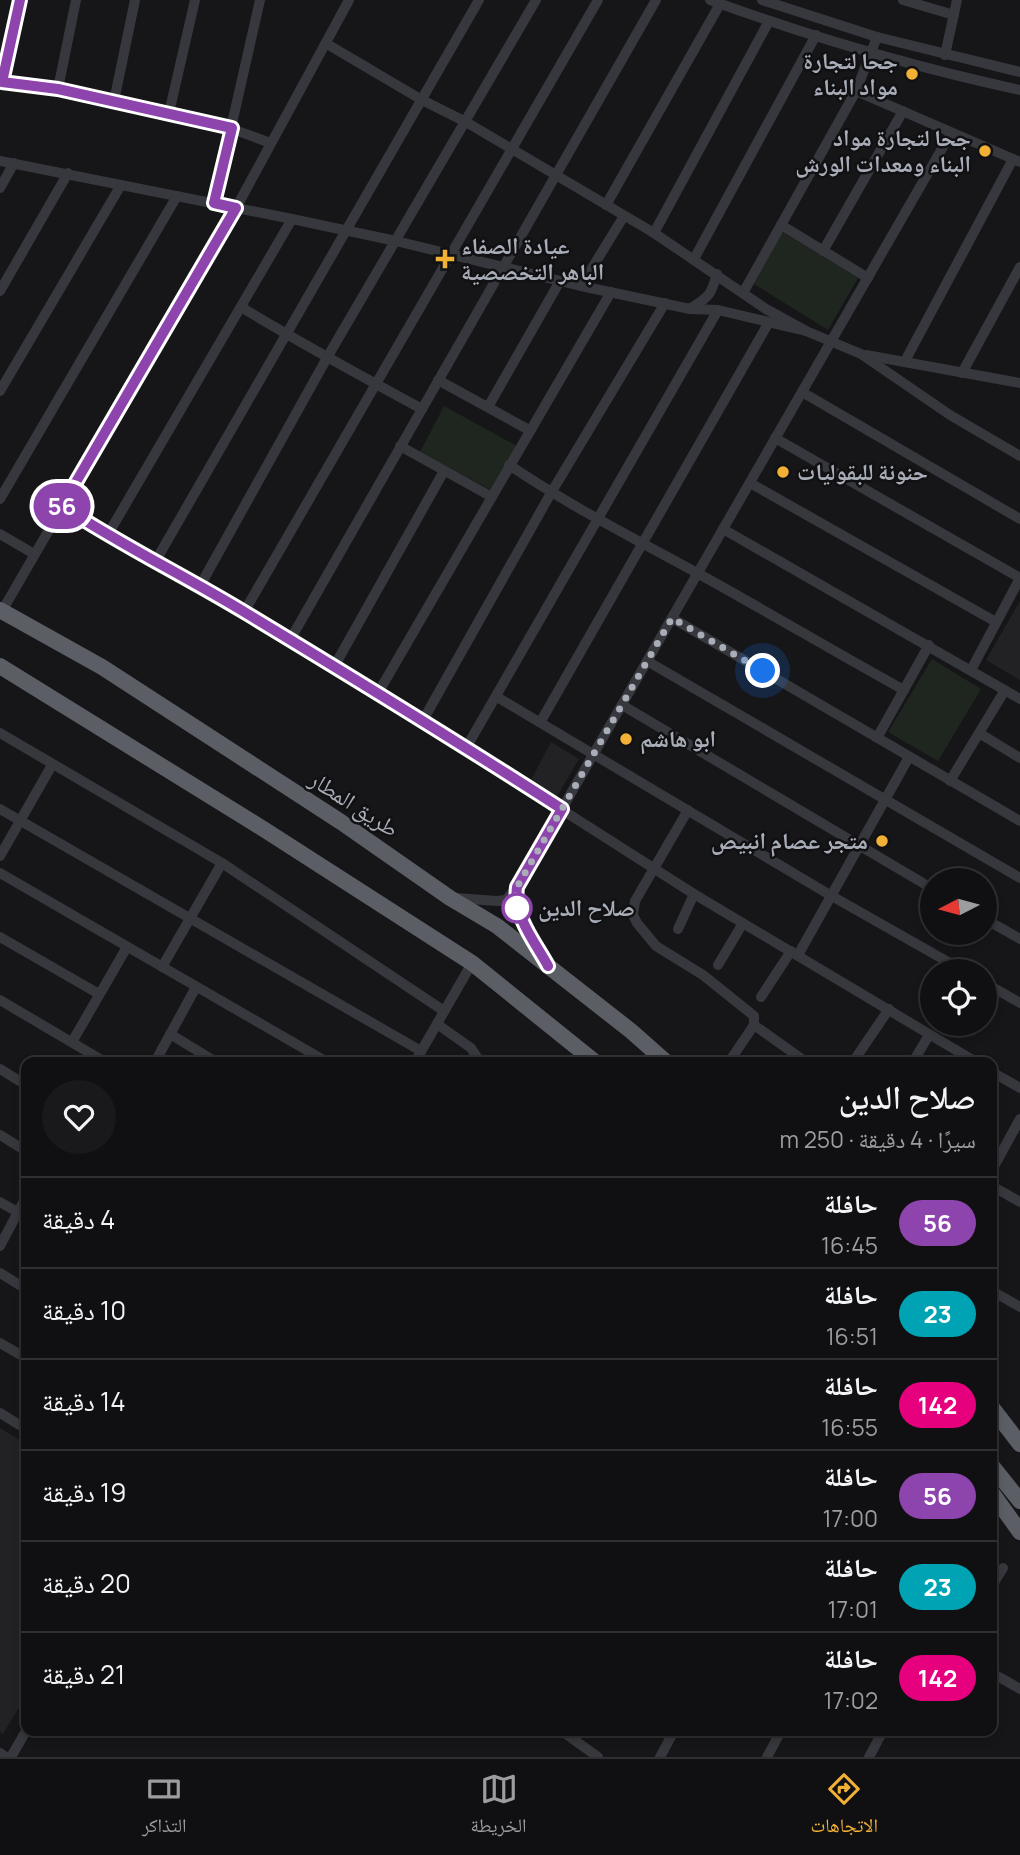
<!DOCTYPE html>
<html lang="ar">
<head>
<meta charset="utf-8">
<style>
  :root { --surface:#101012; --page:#19191b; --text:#f1f3f6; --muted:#9c9d9f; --line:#303032; --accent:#f2b134 }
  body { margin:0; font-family:Manrope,"Noto Naskh Arabic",sans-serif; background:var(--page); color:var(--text); direction:rtl; height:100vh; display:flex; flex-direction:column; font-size:26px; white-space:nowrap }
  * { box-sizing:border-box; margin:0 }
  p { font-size:23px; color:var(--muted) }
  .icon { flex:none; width:38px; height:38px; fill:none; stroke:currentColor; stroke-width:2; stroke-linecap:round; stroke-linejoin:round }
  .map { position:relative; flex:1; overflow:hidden; direction:ltr }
  .side { position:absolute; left:21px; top:1057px; width:976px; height:679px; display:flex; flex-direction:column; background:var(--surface); border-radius:14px; box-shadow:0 4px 10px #0003,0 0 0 2px var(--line); direction:rtl }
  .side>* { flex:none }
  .badge { padding:0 14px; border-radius:23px; font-size:24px; line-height:46px }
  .needle { width:46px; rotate:264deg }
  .fabs { position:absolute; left:920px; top:868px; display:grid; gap:14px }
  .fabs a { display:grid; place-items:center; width:77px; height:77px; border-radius:50%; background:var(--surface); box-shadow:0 4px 10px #0003,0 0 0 2px var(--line); font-size:35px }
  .you { position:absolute; width:35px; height:35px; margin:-18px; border:5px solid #fff; border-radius:50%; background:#1a73e8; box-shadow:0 0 0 10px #1a73e833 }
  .map>.badge { position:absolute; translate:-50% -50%; box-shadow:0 0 0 4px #fff }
  .round { display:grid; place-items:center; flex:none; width:74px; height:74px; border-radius:37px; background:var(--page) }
  .overview { display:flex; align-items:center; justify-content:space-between; height:119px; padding:0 21px }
  h1 { font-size:33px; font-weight:600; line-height:52px }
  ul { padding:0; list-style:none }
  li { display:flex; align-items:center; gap:21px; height:91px; padding:0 21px; border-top:2px solid var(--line) }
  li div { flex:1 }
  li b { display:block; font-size:26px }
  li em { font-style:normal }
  li .badge { min-width:77px; font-weight:700; text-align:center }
  .menu { display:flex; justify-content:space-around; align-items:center; height:98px; border-top:2px solid var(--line); background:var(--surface); font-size:19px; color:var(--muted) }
  .menu a { display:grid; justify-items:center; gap:4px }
  .menu .selected { color:var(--accent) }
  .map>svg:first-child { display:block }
  .built { fill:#222225 }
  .green { fill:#1e261f }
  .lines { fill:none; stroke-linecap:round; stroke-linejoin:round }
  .minor { stroke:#37383d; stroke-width:10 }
  .tertiary { stroke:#37383d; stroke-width:12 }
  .trunk { stroke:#5b5e65; stroke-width:16 }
  .line-casing { stroke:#fff; stroke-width:16 }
  .line { stroke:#8e44ad; stroke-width:10 }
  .walk { stroke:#a8adb8; stroke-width:7; stroke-dasharray:0 12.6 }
  .poi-dot { fill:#f2b134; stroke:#111113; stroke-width:2.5 }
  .stop-dot { fill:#fff; stroke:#8e44ad; stroke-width:3.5 }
  .labels { text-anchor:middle; stroke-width:5; stroke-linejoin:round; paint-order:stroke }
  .poi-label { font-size:23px; font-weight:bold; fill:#a8adb8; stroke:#111113; text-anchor:end }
  .street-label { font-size:23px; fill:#a8adb8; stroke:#111113 }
  .stop-label { font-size:23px; font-weight:bold; fill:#a8adb8; stroke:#111113; text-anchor:start }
</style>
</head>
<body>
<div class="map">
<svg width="1020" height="1757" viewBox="0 0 1020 1757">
  <rect width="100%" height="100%" fill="#161618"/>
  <!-- built -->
  <g class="built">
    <path d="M 1020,601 L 1020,680 L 986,660 Z"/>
    <path d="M 551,742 L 579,759 L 556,798 L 530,782 Z"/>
    <path d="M 0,1428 L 26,1444 L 26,1696 L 3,1734 L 0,1732 Z"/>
  </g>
  <!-- green -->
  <g class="green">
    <path d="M 782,232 L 858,278 L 828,330 L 754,284 Z"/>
    <path d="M 444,406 L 517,446 L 493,491 L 420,452 Z"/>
    <path d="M 932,659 L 981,689 L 938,761 L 888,732 Z"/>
  </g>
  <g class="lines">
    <!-- minor -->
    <g class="minor">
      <path d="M 710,0 C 811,37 914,67 1020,90"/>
      <path d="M 762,0 L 877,37 L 1020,72"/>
      <path d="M 903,0 L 954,15"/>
      <path d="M 327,44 L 422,100 L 466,122 L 654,233 L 766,309 L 806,331 L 861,354 L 950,415 L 1020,456"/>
      <path d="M 945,55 L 957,0"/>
      <path d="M 0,81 C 90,96 186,109 270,143"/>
      <path d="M 2,82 L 20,0"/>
      <path d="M 58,89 L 76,0"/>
      <path d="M 856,91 L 1020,162"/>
      <path d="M 114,101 L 135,0"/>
      <path d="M 169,113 L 195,0"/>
      <path d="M 0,161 L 292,219 L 396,241 L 581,286 L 690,309 L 718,310 L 806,331"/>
      <path d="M 0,188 L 14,163"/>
      <path d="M 214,203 L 260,0"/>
      <path d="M 606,205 L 720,4"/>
      <path d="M 781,225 L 868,278"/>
      <path d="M 654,233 L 769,21"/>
      <path d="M 823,251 L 903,111"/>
      <path d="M 694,259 L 816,35"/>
      <path d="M 581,286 L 624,216"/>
      <path d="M 0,291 L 68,173"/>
      <path d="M 743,293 L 856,91 L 877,37"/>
      <path d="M 241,307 C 300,343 361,376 422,409"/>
      <path d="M 691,308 C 709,297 711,295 717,274"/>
      <path d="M 866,355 L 1020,383"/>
      <path d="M 905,361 L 1013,159"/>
      <path d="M 962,373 L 1020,267"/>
      <path d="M 438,380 L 529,430"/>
      <path d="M 0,391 L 121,185"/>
      <path d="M 802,392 L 1020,519"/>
      <path d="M 488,407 L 560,281"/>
      <path d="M 775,438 L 1020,578"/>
      <path d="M 400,446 L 492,497"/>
      <path d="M 509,465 C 570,506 635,539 699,574 C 768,612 835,652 904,690"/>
      <path d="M 750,483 L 996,622"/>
      <path d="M 0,499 L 177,196"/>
      <path d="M 62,506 L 107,536 L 200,586 L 335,665 L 694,894 L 976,1062"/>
      <path d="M 723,529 L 1020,699"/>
      <path d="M 0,534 L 34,554"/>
      <path d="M 107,536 L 292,219"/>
      <path d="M 155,562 L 479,0"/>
      <path d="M 200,586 L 328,356 L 536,0"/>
      <path d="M 2,611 L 236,208 L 349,0"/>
      <path d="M 244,612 L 598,0"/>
      <path d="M 672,618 L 1020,821"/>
      <path d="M 290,640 L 656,0"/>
      <path d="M 647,661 L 1020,878"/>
      <path d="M 335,665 L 444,471"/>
      <path d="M 971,670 L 1020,578"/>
      <path d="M 378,693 L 611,292"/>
      <path d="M 497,697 L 830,895 L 964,971"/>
      <path d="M 622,705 L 933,889"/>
      <path d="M 541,721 L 769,322"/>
      <path d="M 422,722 L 551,493 L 665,303"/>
      <path d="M 0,733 L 222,863 L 444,1011"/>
      <path d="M 979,733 L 1020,758"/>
      <path d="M 877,738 L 929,645"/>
      <path d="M 466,748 L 718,310"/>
      <path d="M 950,781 L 1005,690"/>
      <path d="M 0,809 L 421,1051"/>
      <path d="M 688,810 L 635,901 L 633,915 L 637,923 L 656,946 L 703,975 L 754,1016 L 754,1025"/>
      <path d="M 0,856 L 52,765"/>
      <path d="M 0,873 L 327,1062"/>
      <path d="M 517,888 C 513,913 531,936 543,957"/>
      <path d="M 456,898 L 497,901 L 506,900 L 517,887 L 951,133"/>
      <path d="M 985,919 L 1020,939"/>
      <path d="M 678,929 L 694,894"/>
      <path d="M 0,937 L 99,994"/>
      <path d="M 798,955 L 909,757"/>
      <path d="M 718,965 L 743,923"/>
      <path d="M 162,967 L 222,863"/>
      <path d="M 985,983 L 1020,1003"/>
      <path d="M 761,997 L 791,951"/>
      <path d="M 0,1000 L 105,1062"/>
      <path d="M 437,1024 L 471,1048 L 480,1062"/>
      <path d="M 170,1034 L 216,1062"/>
      <path d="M 72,1042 L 127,947"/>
      <path d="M 155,1062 L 196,987"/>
      <path d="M 415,1062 L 472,963"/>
      <path d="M 729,1062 L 754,1025 L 806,1062"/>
      <path d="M 853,1062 L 889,1009"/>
      <path d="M 913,1062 L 929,1035"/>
      <path d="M 0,1069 L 26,1085"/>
      <path d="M 992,1072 L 1020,1088"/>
      <path d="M 0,1135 L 26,1151"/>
      <path d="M 992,1170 L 1020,1119"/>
      <path d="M 992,1186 L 1020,1202"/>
      <path d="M 0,1202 L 26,1217"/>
      <path d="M 0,1246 L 26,1197"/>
      <path d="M 0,1273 L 26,1289"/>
      <path d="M 992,1291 L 1020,1307"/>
      <path d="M 0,1343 L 26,1358"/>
      <path d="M 0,1413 L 26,1429"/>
      <path d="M 992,1586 L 1003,1568"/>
      <path d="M 992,1673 L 1020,1689"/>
      <path d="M 556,1731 L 566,1734 L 598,1757"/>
      <path d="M 11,1757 L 26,1731"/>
      <path d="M 660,1757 L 674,1731"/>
      <path d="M 767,1757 L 781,1731"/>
      <path d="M 869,1757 L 883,1731"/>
    </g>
    <!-- tertiary -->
    <path class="tertiary" d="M 0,1754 L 4,1757"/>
    <!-- trunk -->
    <g class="trunk">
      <path d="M 0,610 L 102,667 L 341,822 L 450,898 L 497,926 L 631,1031 L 666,1062"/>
      <path d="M 0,666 L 265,830 L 472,963 L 595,1062"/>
      <path d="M 993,1409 L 1020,1444"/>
      <path d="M 992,1466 L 1020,1501"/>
      <path d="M 992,1493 L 1020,1532"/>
    </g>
  </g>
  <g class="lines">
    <defs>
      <path id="line" d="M 20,0 L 2,82 L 58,89 L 232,128 L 214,203 L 236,208 L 62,506 C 121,545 185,576 246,613 C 352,677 458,742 562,809 L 517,887 C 513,916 535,942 548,966"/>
    </defs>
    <!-- line casing -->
    <use href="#line" class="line-casing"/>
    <!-- line -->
    <use href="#line" class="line"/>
    <!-- walk -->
    <path class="walk" d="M 517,908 L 515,900 L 517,887 L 672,618 L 763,671"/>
  </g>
  <!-- markers -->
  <g class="poi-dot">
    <circle cx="912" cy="74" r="7"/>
    <circle cx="985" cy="151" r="7"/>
    <path d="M441.5 248.5h7v7h7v7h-7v7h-7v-7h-7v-7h7z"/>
    <circle cx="783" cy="472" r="7"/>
    <circle cx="626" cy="739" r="7"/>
    <circle cx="882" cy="841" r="7"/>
  </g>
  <circle class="stop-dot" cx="517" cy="908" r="14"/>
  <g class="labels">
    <!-- poi labels -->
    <g class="poi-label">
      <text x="898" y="69">جحا لتجارة<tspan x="898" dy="26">مواد البناء</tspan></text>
      <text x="971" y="146">جحا لتجارة مواد<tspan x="971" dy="26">البناء ومعدات الورش</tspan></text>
      <text x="461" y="254" text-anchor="start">عيادة الصفاء<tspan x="461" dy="26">الباهر التخصصية</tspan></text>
      <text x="797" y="480" text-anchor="start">حنونة للبقوليات</text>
      <text x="640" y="747" text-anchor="start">ابو هاشم</text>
      <text x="868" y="849">متجر عصام انبيص</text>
    </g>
    <!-- street labels -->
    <g class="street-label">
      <text transform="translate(354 804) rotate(33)" y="8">طريق المطار</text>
    </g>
    <!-- stop labels -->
    <g class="stop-label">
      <text x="538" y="916">صلاح الدين</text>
    </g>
  </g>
</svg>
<div class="fabs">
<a><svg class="needle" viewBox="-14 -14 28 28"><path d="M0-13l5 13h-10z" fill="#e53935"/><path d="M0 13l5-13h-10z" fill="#9c9d9f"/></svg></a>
<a><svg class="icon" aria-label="locate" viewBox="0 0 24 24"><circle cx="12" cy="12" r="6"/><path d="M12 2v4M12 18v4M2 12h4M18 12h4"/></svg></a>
</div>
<div class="you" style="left:763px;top:671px"></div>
<b class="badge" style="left:62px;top:506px;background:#8e44ad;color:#fff">56</b>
<section class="side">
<div class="overview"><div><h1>صلاح الدين</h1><p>سيرًا · 4 دقيقة · 250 m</p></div><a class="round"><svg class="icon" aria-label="heart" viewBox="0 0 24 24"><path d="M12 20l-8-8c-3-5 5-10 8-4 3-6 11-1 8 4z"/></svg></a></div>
<ul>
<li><span class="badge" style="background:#8e44ad;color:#fff">56</span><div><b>حافلة</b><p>16:45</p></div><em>4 دقيقة</em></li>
<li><span class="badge" style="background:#00a3b4;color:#fff">23</span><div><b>حافلة</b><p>16:51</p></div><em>10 دقيقة</em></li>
<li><span class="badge" style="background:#e6007e;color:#fff">142</span><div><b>حافلة</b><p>16:55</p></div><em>14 دقيقة</em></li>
<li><span class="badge" style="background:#8e44ad;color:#fff">56</span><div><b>حافلة</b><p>17:00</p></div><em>19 دقيقة</em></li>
<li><span class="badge" style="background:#00a3b4;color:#fff">23</span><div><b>حافلة</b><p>17:01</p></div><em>20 دقيقة</em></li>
<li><span class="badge" style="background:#e6007e;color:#fff">142</span><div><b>حافلة</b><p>17:02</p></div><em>21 دقيقة</em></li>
</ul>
</section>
</div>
<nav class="menu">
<a class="selected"><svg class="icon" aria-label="directions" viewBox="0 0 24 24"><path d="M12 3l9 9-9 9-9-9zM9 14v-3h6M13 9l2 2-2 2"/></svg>الاتجاهات</a>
<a><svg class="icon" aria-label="map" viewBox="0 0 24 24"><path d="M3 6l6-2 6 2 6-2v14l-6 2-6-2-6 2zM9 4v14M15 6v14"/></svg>الخريطة</a>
<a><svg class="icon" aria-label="tickets" viewBox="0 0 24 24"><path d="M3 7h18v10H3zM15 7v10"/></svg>التذاكر</a>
</nav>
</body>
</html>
